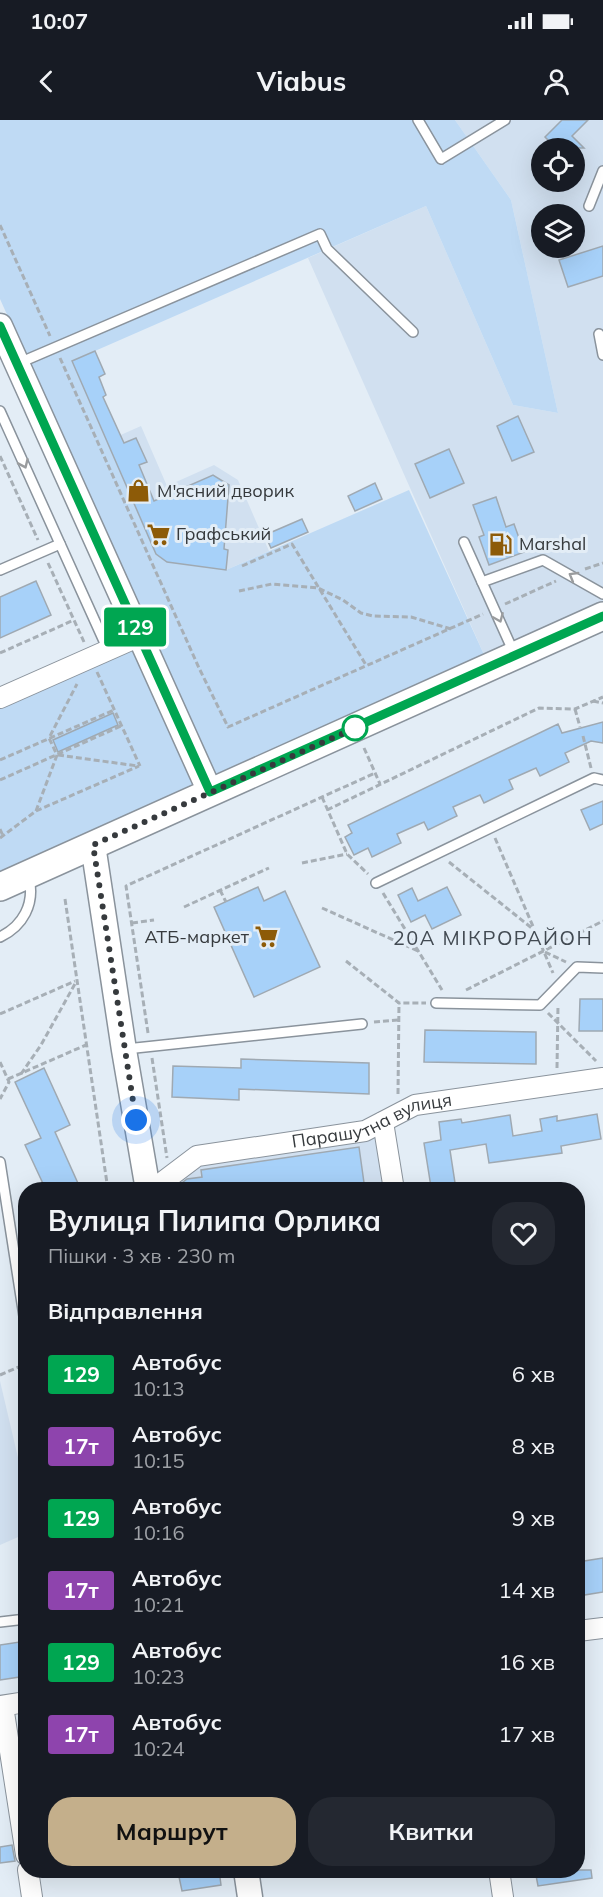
<!DOCTYPE html>
<html lang="uk">
<head>
<meta charset="utf-8">
<style>
  :root { --surface:#171b24; --page:#242831; --text:#f1f3f6; --muted:#9ea1a6; --accent:#c4af8b }
  body { margin:0; font-family:Mulish,sans-serif; background:var(--page); color:var(--text); height:100vh; display:flex; flex-direction:column; font-size:22px; white-space:nowrap }
  * { box-sizing:border-box; margin:0 }
  p { font-size:20px; color:var(--muted) }
  .icon { flex:none; width:33px; height:33px; fill:none; stroke:currentColor; stroke-width:2; stroke-linecap:round; stroke-linejoin:round }
  .map { position:relative; flex:1; overflow:hidden }
  .drawer { position:absolute; left:18px; top:1062px; width:567px; height:696px; display:flex; flex-direction:column; background:var(--surface); border-radius:24px; box-shadow:0 6px 24px #0002 }
  .drawer>* { flex:none }
  .badge { padding:0 12px; border-radius:4px; font-size:21px; line-height:39px }
  .controls { position:absolute; left:531px; top:18px; display:grid; gap:12px }
  .controls a { display:grid; place-items:center; width:54px; height:54px; border-radius:50%; background:var(--surface); box-shadow:0 6px 24px #0002; font-size:30px }
  .you { position:absolute; width:30px; height:30px; margin:-15px; border:4px solid #fff; border-radius:50%; background:#1a73e8; box-shadow:0 0 0 9px #1a73e833 }
  .map>.badge { position:absolute; translate:-50% -50%; box-shadow:0 0 0 3px #fff }
  h2 { padding:0 30px; font-size:22px; line-height:54px }
  .round { display:grid; place-items:center; flex:none; width:63px; height:63px; border-radius:24px; background:var(--page) }
  .summary { display:flex; align-items:center; justify-content:space-between; height:102px; padding:0 30px }
  h1 { font-size:28px; font-weight:700; line-height:45px }
  .cta { display:flex; gap:12px; margin-top:auto; padding:12px 30px }
  .cta a { flex:1; height:69px; border-radius:24px; background:var(--accent); color:#111; font-size:24px; font-weight:700; line-height:69px; text-align:center }
  .cta a+a { background:var(--page); color:var(--text) }
  ul { padding:0; list-style:none }
  li { display:flex; align-items:center; gap:18px; height:72px; padding:0 30px }
  li div { flex:1 }
  li b { display:block; font-size:22px }
  li em { font-style:normal }
  li .badge { min-width:66px; font-weight:700; text-align:center }
  .status { display:flex; justify-content:space-between; align-items:center; height:42px; padding:0 30px; background:var(--surface); direction:ltr }
  .status svg { height:16px; fill:currentColor }
  header { display:flex; justify-content:space-between; align-items:center; height:78px; padding:0 30px; background:var(--surface); font-size:27px; font-weight:700 }
  .map>svg:first-child { display:block }
  .built { fill:#d1e0f0; fill-rule:evenodd }
  .green { fill:#bfdaf4 }
  .building { fill:#a7d1f9; stroke:#9fa9b2; stroke-width:1.5 }
  .lines { fill:none; stroke-linecap:round; stroke-linejoin:round }
  .service-casing { stroke:#8a939c; stroke-width:12 }
  .minor-casing { stroke:#8a939c; stroke-width:22 }
  .tertiary-casing { stroke:#8a939c; stroke-width:27 }
  .secondary-casing { stroke:#8a939c; stroke-width:30 }
  .path { stroke:#a7afb6; stroke-width:3; stroke-dasharray:6 3; stroke-linecap:butt }
  .service { stroke:#fff; stroke-width:9 }
  .minor { stroke:#fff; stroke-width:20 }
  .tertiary { stroke:#fff; stroke-width:24 }
  .secondary { stroke:#fff; stroke-width:27 }
  .oneway { stroke:#9a9c9e }
  .line-casing { stroke:#fff; stroke-width:14 }
  .line { stroke:#00a651; stroke-width:9 }
  .walk { stroke:#363a3d; stroke-width:6; stroke-dasharray:0 10.8 }
  .stop-dot { fill:#fff; stroke:#00a651; stroke-width:3 }
  .labels { text-anchor:middle; stroke-width:6; stroke-linejoin:round; paint-order:stroke }
  .poi-label { font-size:18px; fill:#363a3d; stroke:#e3edf6; text-anchor:start }
  .street-label { font-size:18px; fill:#363a3d; stroke:#e3edf6 }
  .neighbourhood-label { font-size:20px; letter-spacing:1.5px; fill:#424a52; stroke:#e3edf6 }
</style>
</head>
<body>
<div class="status"><b>10:07</b><svg viewBox="0 0 49 12"><path d="M0 12V9h3v3zM5 12V6h3v6zM10 12V3h3v9zM15 12V0h3v12zM26 1h20v11H26zM47 4h2v5h-2z"/></svg></div>
<header><svg class="icon" aria-label="back" viewBox="0 0 24 24"><path d="M15 5l-7 7 7 7"/></svg>Viabus<svg class="icon" aria-label="person" viewBox="0 0 24 24"><circle cx="12" cy="8" r="4"/><path d="M4 21q1-7 8-7t8 7"/></svg></header>
<div class="map">
<svg width="603" height="1777" viewBox="0 0 603 1777">
  <rect width="100%" height="100%" fill="#e3edf6"/>
  <!-- built -->
  <g class="built">
    <path d="M 455,0 L 603,0 L 603,486 L 486,539 L 308,138 L 426,86 L 513,285 L 558,293 L 511,80 ZM 542,28 L 574,28 L 574,62 L 542,62 ZM 542,94 L 574,94 L 574,128 L 542,128 Z"/>
    <path d="M 141,306 L 167,366 L 214,345 L 238,360 L 269,431 L 226,450 L 167,442 L 156,434 L 107,321 Z"/>
    <path d="M 378,1017 L 386,1069 L 180,1069 L 179,1058 L 198,1043 Z"/>
    <path d="M 0,1261 L 26,1372 L 25,1414 L 0,1425 Z"/>
  </g>
  <!-- green -->
  <g class="green">
    <path d="M 0,0 L 455,0 L 511,80 L 558,293 L 513,285 L 426,86 L 72,241 L 156,434 L 167,442 L 226,450 L 409,370 L 486,539 L 216,660 L 0,179 Z"/>
    <path d="M 134,526 L 198,668 L 0,757 L 0,586 Z"/>
  </g>
  <!-- building -->
  <g class="building">
    <path d="M 562,0 L 588,0 L 572,16 L 584,28 L 556,28 L 545,17 Z"/>
    <path d="M 603,126 L 603,156 L 568,167 L 559,140 Z"/>
    <path d="M 95,231 L 105,254 L 99,257 L 106,275 L 103,277 L 124,323 L 136,318 L 147,342 L 139,345 L 154,381 L 213,355 L 229,365 L 224,429 L 228,430 L 226,450 L 167,442 L 156,434 L 72,241 Z"/>
    <path d="M 518,296 L 534,332 L 512,341 L 497,306 Z"/>
    <path d="M 449,329 L 464,363 L 430,378 L 415,344 Z"/>
    <path d="M 375,363 L 382,379 L 355,391 L 348,376 Z"/>
    <path d="M 496,377 L 506,407 L 514,404 L 524,432 L 489,445 L 479,417 L 484,415 L 473,385 Z"/>
    <path d="M 302,399 L 308,412 L 271,428 L 265,415 Z"/>
    <path d="M 36,461 L 51,495 L 0,518 L 0,477 Z"/>
    <path d="M 113,593 L 118,605 L 58,632 L 53,620 Z"/>
    <path d="M 603,602 L 603,623 L 591,621 L 565,633 L 569,642 L 540,656 L 536,648 L 509,660 L 513,669 L 484,683 L 480,675 L 453,687 L 457,696 L 428,710 L 424,702 L 397,714 L 401,723 L 372,737 L 368,728 L 354,735 L 345,717 L 352,713 L 348,705 L 558,604 L 562,613 Z"/>
    <path d="M 603,681 L 603,704 L 590,710 L 581,690 Z"/>
    <path d="M 258,767 L 264,781 L 285,771 L 320,847 L 254,877 L 214,787 Z"/>
    <path d="M 447,767 L 461,795 L 432,809 L 425,795 L 411,802 L 398,775 L 412,768 L 418,781 Z"/>
    <path d="M 580,879 L 603,879 L 603,911 L 579,911 Z"/>
    <path d="M 425,910 L 536,912 L 536,944 L 424,942 Z"/>
    <path d="M 241,939 L 369,943 L 369,974 L 239,969 L 239,980 L 172,977 L 173,946 L 241,948 Z"/>
    <path d="M 44,948 L 70,1005 L 55,1012 L 81,1070 L 46,1070 L 25,1025 L 41,1018 L 15,962 Z"/>
    <path d="M 597,994 L 601,1019 L 561,1026 L 562,1033 L 489,1043 L 486,1024 L 450,1030 L 455,1063 L 431,1067 L 424,1023 L 441,1020 L 439,1002 L 461,999 L 462,1003 L 510,995 L 513,1016 L 542,1011 L 540,999 L 557,996 L 557,1001 Z"/>
    <path d="M 359,1027 L 365,1070 L 173,1070 L 187,1059 L 202,1057 L 201,1050 Z"/>
    <path d="M 603,1438 L 603,1472 L 578,1476 L 578,1442 Z"/>
    <path d="M 26,1521 L 26,1556 L 0,1560 L 0,1525 Z"/>
    <path d="M 12,1725 L 15,1741 L 0,1743 L 0,1727 Z"/>
    <path d="M 188,1750 L 219,1750 L 221,1765 L 182,1771 L 178,1752 Z"/>
    <path d="M 535,1750 L 591,1750 L 592,1758 L 538,1766 Z"/>
  </g>
  <g class="lines">
    <defs>
      <g id="service">
        <path d="M 418,0 L 441,39 L 505,0"/>
        <path d="M 589,86 L 603,51"/>
        <path d="M 599,214 L 603,235"/>
        <path d="M 19,243 L 320,114 L 327,129 L 413,212"/>
        <path d="M 0,291 L 108,530"/>
        <path d="M 464,422 L 514,533"/>
        <path d="M 0,450 L 60,424"/>
        <path d="M 482,462 L 543,440 L 603,474"/>
        <path d="M 376,763 L 594,658 L 603,660"/>
        <path d="M 0,817 C 23,806 35,784 29,758"/>
        <path d="M 436,883 L 540,885 L 577,847 L 603,848"/>
        <path d="M 126,929 L 362,904"/>
        <path d="M 0,1042 L 26,1209"/>
        <path d="M 0,1502 L 26,1499"/>
      </g>
      <g id="minor">
        <path d="M 0,578 L 140,516"/>
        <path d="M 383,1002 L 394,1070"/>
        <path id="s1" d="M 152,1070 L 197,1036 L 365,1011 L 415,985 L 603,958"/>
        <path d="M 578,1511 L 603,1508"/>
        <path d="M 0,1586 L 26,1582"/>
        <path d="M 3,1586 L 26,1735"/>
        <path d="M 28,1750 L 32,1777"/>
        <path d="M 499,1750 L 503,1777"/>
      </g>
      <g id="tertiary">
        <path d="M 0,206 L 210,672"/>
        <path d="M 93,725 L 124,930 L 148,1070"/>
        <path d="M 246,1750 L 250,1777"/>
      </g>
      <path id="secondary" d="M 0,767 L 603,496"/>
    </defs>
    <!-- service casing -->
    <use href="#service" class="service-casing"/>
    <!-- minor casing -->
    <use href="#minor" class="minor-casing"/>
    <!-- tertiary casing -->
    <use href="#tertiary" class="tertiary-casing"/>
    <!-- secondary casing -->
    <use href="#secondary" class="secondary-casing"/>
    <!-- path -->
    <g class="path">
      <path d="M 0,105 L 50,216"/>
      <path d="M 60,238 L 199,548 L 228,607 L 483,494"/>
      <path d="M 0,336 L 38,420"/>
      <path d="M 48,443 L 84,522"/>
      <path d="M 242,446 L 292,424 L 366,545"/>
      <path d="M 585,449 L 603,443"/>
      <path d="M 239,471 L 272,464 L 318,468 L 343,480 L 361,493 L 373,496 L 411,497 L 451,509"/>
      <path d="M 505,484 L 556,461"/>
      <path d="M 0,533 L 74,500"/>
      <path d="M 97,552 L 140,646"/>
      <path d="M 593,581 L 603,583"/>
      <path d="M 575,589 L 580,607"/>
      <path d="M 583,616 L 591,648"/>
      <path d="M 364,628 L 380,664"/>
      <path d="M 58,635 L 138,646"/>
      <path d="M 0,640 L 114,590"/>
      <path d="M 0,660 L 121,606"/>
      <path d="M 322,677 L 347,734 L 368,754"/>
      <path d="M 327,690 L 539,588 L 575,589 L 603,577"/>
      <path d="M 36,691 L 57,635 L 49,618 L 77,564"/>
      <path d="M 0,709 L 3,716"/>
      <path d="M 0,718 L 36,691 L 139,646"/>
      <path d="M 495,718 L 553,853"/>
      <path d="M 449,742 L 533,809"/>
      <path d="M 302,743 L 347,734"/>
      <path d="M 220,770 L 226,782"/>
      <path d="M 383,773 L 442,870"/>
      <path d="M 65,779 L 108,1070"/>
      <path d="M 184,787 L 269,748"/>
      <path d="M 322,788 L 418,831"/>
      <path d="M 132,803 L 154,800"/>
      <path d="M 545,832 L 566,842"/>
      <path d="M 346,841 L 399,883 L 426,883"/>
      <path d="M 466,870 L 603,801"/>
      <path d="M 548,893 L 596,941"/>
      <path d="M 0,894 L 75,861"/>
      <path d="M 374,902 L 399,900"/>
      <path d="M 148,913 L 126,766 L 375,653"/>
      <path d="M 152,938 L 167,1038"/>
      <path d="M 0,942 L 9,962 L 0,979"/>
      <path d="M 557,948 L 558,885"/>
      <path d="M 21,954 L 41,925 L 76,862"/>
      <path d="M 8,959 L 86,925"/>
      <path d="M 398,974 L 399,883"/>
      <path d="M 0,1255 L 26,1244"/>
    </g>
    <!-- service -->
    <use href="#service" class="service"/>
    <!-- minor -->
    <use href="#minor" class="minor"/>
    <!-- tertiary -->
    <use href="#tertiary" class="tertiary"/>
    <!-- secondary -->
    <use href="#secondary" class="secondary"/>
  </g>
  <!-- one-way arrows -->
  <defs><path id="oneway-chevron" d="M-2-3.5L2.5 0L-2 3.5" fill="none" stroke-width="1.6" stroke-linecap="round" stroke-linejoin="round" transform="scale(1.5)"/></defs>
  <g class="oneway">
    <use href="#oneway-chevron" transform="translate(24 344) rotate(66)"/>
    <use href="#oneway-chevron" transform="translate(573 456) rotate(-150)"/>
    <use href="#oneway-chevron" transform="translate(499 498) rotate(67)"/>
  </g>
  <g class="lines">
    <defs>
      <path id="line" d="M 0,206 L 210,672 L 603,496"/>
    </defs>
    <!-- line casing -->
    <use href="#line" class="line-casing"/>
    <!-- line -->
    <use href="#line" class="line"/>
    <!-- walk -->
    <path class="walk" d="M 136,1000 L 93,725 L 355,608"/>
  </g>
  <!-- icons -->
  <defs>
    <symbol id="shop-bare" viewBox="-9 -9 18 18"><path d="M-5-2.5h2.3a2.7 3.5 0 0 1 5.4 0H5L5.5 6h-11ZM-1.5-2.5h3a1.5 2.3 0 0 0-3 0Z" fill="#8d5b08" stroke="#e3edf6" stroke-width="2.5" paint-order="stroke"/></symbol>
    <symbol id="supermarket-bare" viewBox="-9 -9 18 18"><path d="M-6-5.5h2.5l.6 2H6L4.5 2H-2.5L-4.4-4H-6ZM-1.5 3.2a1.3 1.3 0 1 0 .1 0ZM3 3.2a1.3 1.3 0 1 0 .1 0Z" fill="#8d5b08" stroke="#e3edf6" stroke-width="2.5" paint-order="stroke"/></symbol>
    <symbol id="fuel-bare" viewBox="-9 -9 18 18"><path d="M-5.5-6h7V0h2V4h1.3V-2.5L3-4.5l.8-.8L6-3V5H2.5V1h-1V6h-7ZM-4.2-4.7v3.2H.2V-4.7Z" fill="#8d5b08" stroke="#e3edf6" stroke-width="2.5" paint-order="stroke"/></symbol>
  </defs>
  <g fill-rule="evenodd">
    <use href="#shop-bare" x="122" y="354" width="33" height="33"/>
    <use href="#supermarket-bare" x="142" y="398" width="33" height="33"/>
    <use href="#fuel-bare" x="484" y="408" width="33" height="33"/>
    <use href="#supermarket-bare" x="250" y="800" width="33" height="33"/>
  </g>
  <!-- markers -->
  <circle class="stop-dot" cx="355" cy="608" r="12"/>
  <g class="labels">
    <!-- poi labels -->
    <g class="poi-label">
      <text x="157" y="377">М'ясний дворик</text>
      <text x="176" y="420">Графський</text>
      <text x="519" y="430">Marshal</text>
      <text x="249" y="823" text-anchor="end">АТБ-маркет</text>
    </g>
    <!-- street labels -->
    <g class="street-label">
      <text dy="6" stroke="none"><textPath href="#s1" startOffset="236">Парашутна вулиця</textPath></text>
    </g>
    <!-- neighbourhood labels -->
    <g class="neighbourhood-label">
      <text x="493" y="825">20А МІКРОРАЙОН</text>
    </g>
  </g>
</svg>
<div class="controls">
<a><svg class="icon" aria-label="locate" viewBox="0 0 24 24"><circle cx="12" cy="12" r="6"/><path d="M12 2v4M12 18v4M2 12h4M18 12h4"/></svg></a>
<a><svg class="icon" aria-label="layers" viewBox="0 0 24 24"><path d="M12 4l9 5-9 5-9-5zM3 14l9 5 9-5"/></svg></a>
</div>
<div class="you" style="left:136px;top:1000px"></div>
<b class="badge" style="left:135px;top:507px;background:#00a651;color:#fff">129</b>
<section class="drawer">
<div class="summary"><div><h1>Вулиця Пилипа Орлика</h1><p>Пішки · 3 хв · 230 m</p></div><a class="round"><svg class="icon" aria-label="heart" viewBox="0 0 24 24"><path d="M12 20l-8-8c-3-5 5-10 8-4 3-6 11-1 8 4z"/></svg></a></div>
<h2>Відправлення</h2>
<ul>
<li><span class="badge" style="background:#00a651;color:#fff">129</span><div><b>Автобус</b><p>10:13</p></div><em>6 хв</em></li>
<li><span class="badge" style="background:#8e44ad;color:#fff">17т</span><div><b>Автобус</b><p>10:15</p></div><em>8 хв</em></li>
<li><span class="badge" style="background:#00a651;color:#fff">129</span><div><b>Автобус</b><p>10:16</p></div><em>9 хв</em></li>
<li><span class="badge" style="background:#8e44ad;color:#fff">17т</span><div><b>Автобус</b><p>10:21</p></div><em>14 хв</em></li>
<li><span class="badge" style="background:#00a651;color:#fff">129</span><div><b>Автобус</b><p>10:23</p></div><em>16 хв</em></li>
<li><span class="badge" style="background:#8e44ad;color:#fff">17т</span><div><b>Автобус</b><p>10:24</p></div><em>17 хв</em></li>
</ul>
<div class="cta"><a>Маршрут</a><a>Квитки</a></div>
</section>
</div>
</body>
</html>
